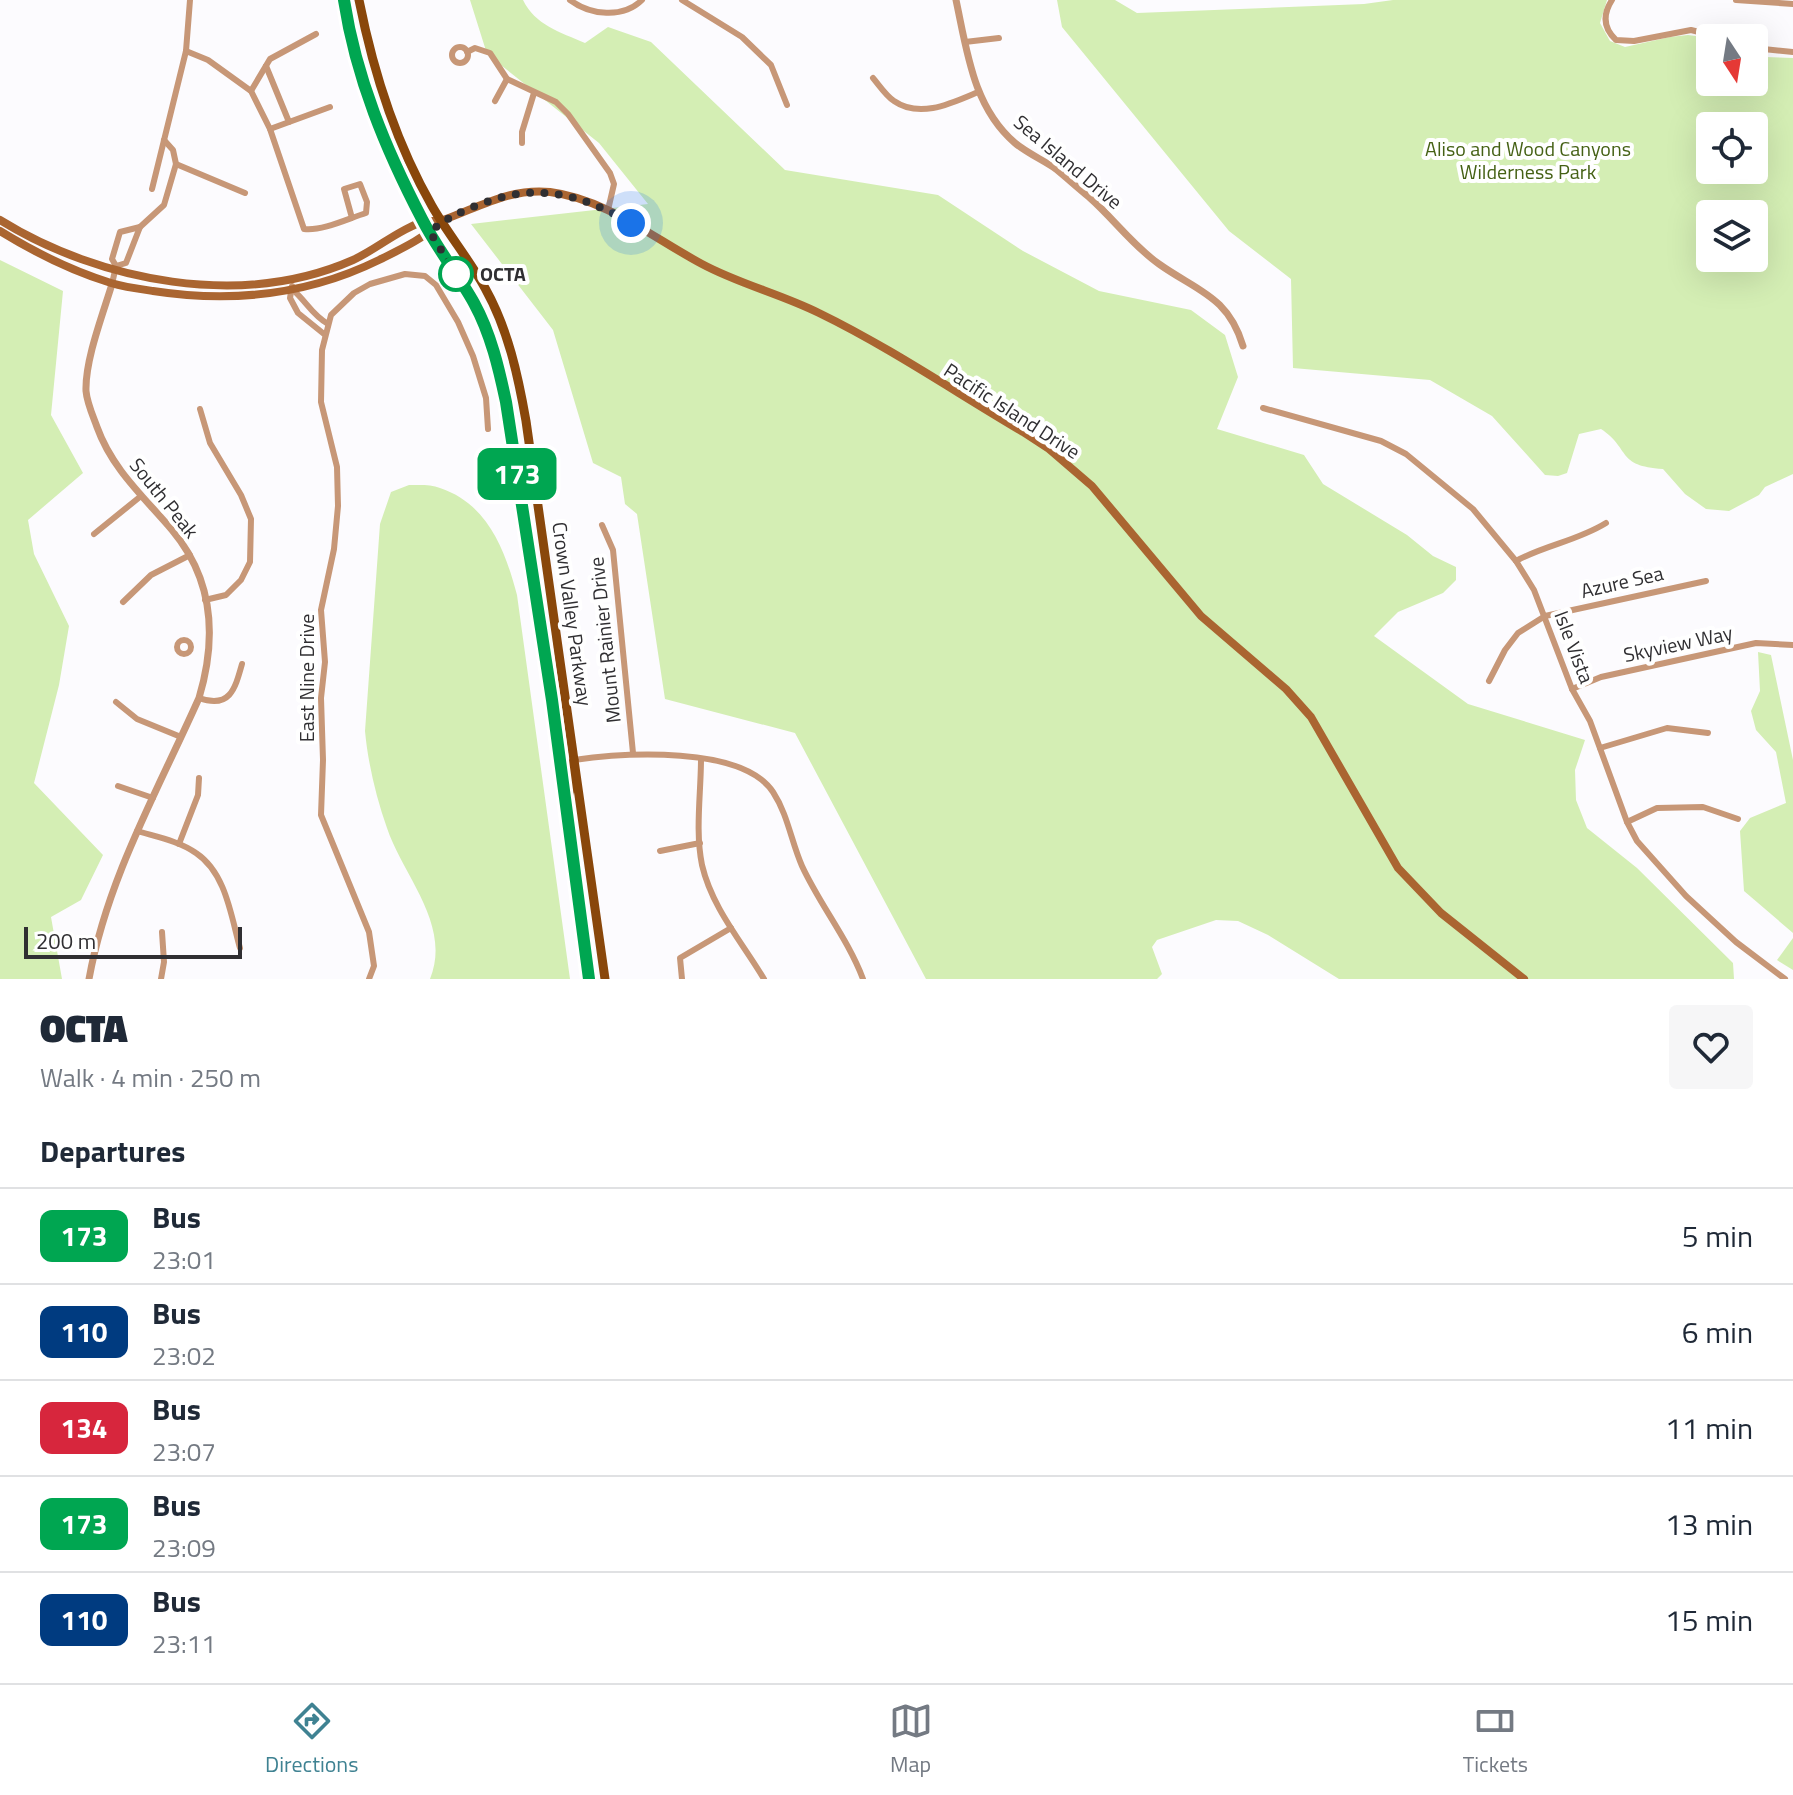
<!DOCTYPE html>
<html lang="en">
<head>
<meta charset="utf-8">
<style>
  :root { --surface:#fff; --page:#f6f6f7; --text:#1f2937; --muted:#747a83; --line:#e0e1e3; --accent:#3f8292 }
  body { margin:0; font-family:"Titillium Web",sans-serif; background:var(--page); color:var(--text); height:100vh; display:flex; flex-direction:column; font-size:30px; white-space:nowrap }
  * { box-sizing:border-box; margin:0 }
  p { font-size:26px; color:var(--muted) }
  .icon { flex:none; width:44px; height:44px; fill:none; stroke:currentColor; stroke-width:2; stroke-linecap:round; stroke-linejoin:round }
  .map { position:relative; height:979px; overflow:hidden }
  .side { display:flex; flex-direction:column; background:var(--surface); flex:1 }
  .side>* { flex:none }
  .badge { padding:0 16px; border-radius:12px; font-size:28px; line-height:52px }
  .needle { width:52px; rotate:168deg }
  .buttons { position:absolute; left:1696px; top:24px; display:grid; gap:16px }
  .buttons a { display:grid; place-items:center; width:72px; height:72px; border-radius:8px; background:var(--surface); box-shadow:0 8px 32px #0002; font-size:40px }
  .scale { position:absolute; left:24px; bottom:20px; width:218px; box-sizing:border-box; padding-left:8px; border:4px solid #302f32; border-top:0; font-size:22px; line-height:28px; white-space:nowrap; color:#302f32; -webkit-text-stroke:6px #fff; paint-order:stroke }
  .you { position:absolute; width:40px; height:40px; margin:-20px; border:6px solid #fff; border-radius:50%; background:#1a73e8; box-shadow:0 0 0 12px #1a73e833 }
  .map>.badge { position:absolute; translate:-50% -50%; box-shadow:0 0 0 4px #fff }
  h2 { padding:0 40px; font-size:30px; line-height:72px }
  .round { display:grid; place-items:center; flex:none; width:84px; height:84px; border-radius:8px; background:var(--page) }
  .summary { display:flex; align-items:center; justify-content:space-between; height:136px; padding:0 40px }
  h1 { font-size:38px; font-weight:800; line-height:60px }
  ul { padding:0; list-style:none }
  li { display:flex; align-items:center; gap:24px; height:96px; padding:0 40px; border-top:2px solid var(--line) }
  li div { flex:1 }
  li b { display:block; font-size:30px }
  li em { font-style:normal }
  li .badge { min-width:88px; font-weight:700; text-align:center }
  .dock { display:flex; justify-content:space-around; align-items:center; height:112px; border-top:2px solid var(--line); background:var(--surface); font-size:22px; color:var(--muted) }
  .dock a { display:grid; justify-items:center; gap:4px }
  .dock .selected { color:var(--accent) }
  .map>svg:first-child { display:block }
  .green { fill:#d4eeb4; fill-rule:evenodd }
  .lines { fill:none; stroke-linecap:round; stroke-linejoin:round }
  .minor { stroke:#c79777; stroke-width:6 }
  .tertiary { stroke:#c79777; stroke-width:7 }
  .secondary { stroke:#aa6531; stroke-width:8 }
  .primary { stroke:#89470b; stroke-width:9 }
  .line-casing { stroke:#fff; stroke-width:18 }
  .line { stroke:#00a651; stroke-width:12 }
  .walk { stroke:#302f32; stroke-width:8; stroke-dasharray:0 14.4 }
  .stop-dot { fill:#fff; stroke:#00a651; stroke-width:4 }
  .labels { text-anchor:middle; stroke-width:8; stroke-linejoin:round; paint-order:stroke }
  .park-label { font-size:20px; fill:#456115; stroke:#fff }
  .street-label { font-size:20px; fill:#302f32; stroke:#fff }
  .stop-label { font-size:20px; font-weight:bold; fill:#302f32; stroke:#fff; text-anchor:start }
</style>
</head>
<body>
<div class="map">
<svg width="1793" height="979" viewBox="0 0 1793 979">
  <rect width="100%" height="100%" fill="#fcfbfe"/>
  <!-- green -->
  <g class="green">
    <path d="M 470,0 L 523,0 C 535,25 560,32 585,43 L 608,27 L 651,42 L 785,170 L 938,195 L 1023,251 L 1099,291 L 1191,310 L 1225,335 L 1238,377 L 1217,429 L 1304,455 L 1323,484 L 1407,535 L 1433,556 L 1456,567 L 1456,580 L 1443,593 L 1398,612 L 1374,636 L 1468,704 L 1585,740 L 1575,770 L 1576,800 L 1587,828 L 1637,868 L 1733,963 L 1734,979 L 1339,979 L 1268,935 L 1238,921 L 1216,920 L 1157,940 L 1152,947 L 1162,974 L 1157,979 L 926,979 L 795,733 L 665,699 L 637,514 L 625,504 L 621,477 L 593,463 L 553,330 L 471,224 L 648,204 L 599,143 L 487,54 Z"/>
    <path d="M 1057,0 L 1115,0 L 1137,13 L 1364,4 L 1393,0 L 1607,0 L 1600,23 L 1610,41 L 1625,47 L 1670,37 L 1688,35 L 1710,38 L 1710,82 L 1754,82 L 1754,53 L 1765,57 L 1793,58 L 1793,474 L 1765,487 L 1759,495 L 1729,511 L 1706,509 L 1685,494 L 1663,469 C 1616,466 1631,449 1601,429 L 1579,434 L 1567,473 L 1558,476 L 1545,475 L 1492,416 L 1430,380 L 1293,368 L 1291,279 L 1229,231 L 1062,27 ZM 1710,126 L 1754,126 L 1754,170 L 1710,170 ZM 1710,214 L 1754,214 L 1754,258 L 1710,258 Z"/>
    <path d="M 0,260 L 63,291 L 51,415 L 83,473 L 28,520 L 34,554 L 69,626 L 59,685 L 34,783 L 103,855 L 81,900 L 51,917 L 62,979 L 0,979 Z"/>
    <path d="M 409,485 C 418,485 431,484 440,488 C 488,504 505,550 517,595 L 570,979 L 430,979 C 452,925 403,876 387,828 C 376,797 368,763 365,731 L 380,524 L 391,492 Z"/>
    <path d="M 1758,652 L 1771,655 L 1793,760 L 1793,933 L 1744,891 L 1740,831 L 1750,818 L 1786,803 L 1776,752 L 1756,730 L 1751,711 L 1760,691 Z"/>
    <path d="M 1793,938 L 1793,970 L 1777,960 Z"/>
  </g>
  <g class="lines">
    <!-- minor -->
    <g class="minor">
      <path d="M 570,0 C 590,15 623,19 642,0"/>
      <path d="M 682,0 L 742,37 L 771,65 L 787,105"/>
      <path d="M 1612,0 C 1603,14 1603,28 1616,40 L 1634,41 L 1691,30 L 1723,38"/>
      <path d="M 1736,0 L 1793,4"/>
      <path d="M 965,42 L 999,38"/>
      <circle cx="460" cy="55" r="8"/>
      <path d="M 1754,48 L 1793,52"/>
      <path d="M 186,51 L 208,60 L 251,91 L 270,129 L 304,229 C 323,231 347,219 366,213 L 367,202 L 360,184 L 344,189 L 352,218"/>
      <path d="M 467,52 L 475,48 L 490,53 L 507,79 L 556,102 L 568,114 L 610,173 L 614,184 L 608,210"/>
      <path d="M 266,66 L 289,122"/>
      <path d="M 873,78 C 879,85 886,96 894,101 C 920,119 952,103 978,92"/>
      <path d="M 251,91 L 270,59 L 316,34"/>
      <path d="M 495,101 L 507,79"/>
      <path d="M 270,129 L 330,107"/>
      <path d="M 522,143 L 522,132 L 534,93"/>
      <path d="M 176,164 L 245,193"/>
      <path d="M 152,189 L 186,51 L 190,0"/>
      <path d="M 116,266 L 112,259 L 120,232 L 140,227"/>
      <path d="M 112,284 L 116,266 L 126,263 L 140,227 L 164,205 L 176,164 L 173,150 L 164,140"/>
      <path d="M 292,286 L 290,298 L 298,313 L 324,334"/>
      <path d="M 293,290 C 306,301 312,315 328,324"/>
      <path d="M 1263,408 L 1381,441 L 1406,454 L 1473,509 L 1516,561 L 1534,590 L 1572,689 L 1590,721 L 1627,822 L 1637,841 L 1686,896 L 1736,942 L 1785,979"/>
      <path d="M 200,409 L 210,443 L 241,495 L 251,519 L 250,562 L 241,580 L 226,595 L 205,600"/>
      <path d="M 602,525 L 613,550 L 633,753"/>
      <path d="M 94,534 L 141,496"/>
      <path d="M 1516,561 C 1545,545 1577,541 1606,523"/>
      <path d="M 123,602 L 151,575 L 190,555"/>
      <circle cx="184" cy="647" r="7"/>
      <path d="M 1489,681 L 1505,650 L 1518,633 L 1545,616 L 1706,581"/>
      <path d="M 1572,689 L 1601,677 L 1756,643 L 1793,645"/>
      <path d="M 199,698 C 230,709 235,689 242,664"/>
      <path d="M 116,702 L 137,719 L 181,737"/>
      <path d="M 1600,748 L 1667,728 L 1708,733"/>
      <path d="M 701,759 C 701,793 695,831 702,865 C 712,908 742,942 764,979"/>
      <path d="M 574,760 C 623,753 742,745 773,792 C 788,815 791,841 802,866 C 820,905 848,939 863,979"/>
      <path d="M 118,786 L 153,798"/>
      <path d="M 1627,822 L 1657,808 L 1703,807 L 1738,819"/>
      <path d="M 137,831 C 157,837 179,841 196,853 C 226,873 231,916 240,948"/>
      <path d="M 179,844 L 198,795 L 199,778"/>
      <path d="M 660,851 L 700,843"/>
      <path d="M 161,979 L 164,962 L 162,932"/>
      <path d="M 369,979 L 374,966 L 369,932 L 321,815 L 323,760 L 321,698 L 325,662 L 321,610 L 334,549 L 338,506 L 337,467 L 321,402 L 322,350 L 331,315 L 354,293 L 370,284 L 405,274 L 425,276 L 436,285 L 458,322 L 473,356 L 486,398 L 488,429"/>
      <path d="M 682,979 L 680,958 L 731,928"/>
    </g>
    <!-- tertiary -->
    <g class="tertiary">
      <path d="M 956,0 C 967,51 973,107 1015,143 C 1027,153 1043,160 1056,169 C 1067,178 1078,188 1089,197 C 1113,218 1133,246 1159,264 C 1197,291 1228,296 1243,346"/>
      <path d="M 89,979 C 107,879 158,790 199,698 C 217,638 214,580 172,530 C 144,497 112,469 97,427 C 93,416 87,403 86,391 C 85,360 103,314 112,284"/>
    </g>
    <!-- secondary -->
    <g class="secondary">
      <path d="M 0,220 C 100,282 242,309 353,260 C 377,249 398,230 422,222 C 430,220 438,222 446,219 C 481,206 511,188 550,192 C 606,199 653,238 702,264 C 739,284 781,294 819,313 C 889,347 955,392 1023,432 L 1049,449 L 1092,486 L 1201,616 L 1286,689 L 1311,717 L 1398,868 L 1441,913 L 1524,979"/>
      <path d="M 0,231 C 34,252 72,271 111,283 C 124,287 139,289 153,291 C 231,303 308,295 379,260 C 401,249 423,239 441,222"/>
    </g>
    <!-- primary -->
    <g class="primary">
      <path d="M 344,0 C 356,77 386,151 422,219 C 437,248 458,274 474,303 C 491,334 499,369 506,402 L 552,700 L 589,979"/>
      <path d="M 359,0 C 373,71 396,143 432,206 C 448,234 469,259 485,288 C 508,329 518,375 526,421 L 605,979"/>
      <path d="M 566,802 C 574,788 566,777 574,760"/>
    </g>
  </g>
  <g class="lines">
    <defs>
      <path id="line" d="M 344,0 C 356,78 386,150 422,219 C 437,249 458,274 474,303 C 491,334 499,369 506,402 L 552,700 L 589,979"/>
    </defs>
    <!-- line casing -->
    <use href="#line" class="line-casing"/>
    <!-- line -->
    <use href="#line" class="line"/>
    <!-- walk -->
    <path class="walk" d="M 456,274 L 430,232 C 444,219 460,212 478,205 C 536,182 578,193 631,223"/>
  </g>
  <!-- markers -->
  <circle class="stop-dot" cx="456" cy="274" r="16"/>
  <g class="labels">
    <!-- park labels -->
    <g class="park-label">
      <text x="1528" y="156">Aliso and Wood Canyons<tspan x="1528" dy="23">Wilderness Park</tspan></text>
    </g>
    <!-- street labels -->
    <g class="street-label">
      <text transform="translate(1068 162) rotate(40)" y="7">Sea Island Drive</text>
      <text transform="translate(1012 411) rotate(33)" y="7">Pacific Island Drive</text>
      <text transform="translate(164 498) rotate(51)" y="7">South Peak</text>
      <text transform="translate(1622 582) rotate(-13)" y="7">Azure Sea</text>
      <text transform="translate(572 614) rotate(82)" y="7">Crown Valley Parkway</text>
      <text transform="translate(605 640) rotate(-96)" y="7">Mount Rainier Drive</text>
      <text transform="translate(1678 644) rotate(-12)" y="7">Skyview Way</text>
      <text transform="translate(1574 647) rotate(69)" y="7">Isle Vista</text>
      <text transform="translate(307 678) rotate(-90)" y="7">East Nine Drive</text>
    </g>
    <!-- stop labels -->
    <g class="stop-label">
      <text x="480" y="281">OCTA</text>
    </g>
  </g>
</svg>
<div class="buttons">
<a><svg class="needle" viewBox="-14 -14 28 28"><path d="M0-13l5 13h-10z" fill="#e53935"/><path d="M0 13l5-13h-10z" fill="#747a83"/></svg></a>
<a><svg class="icon" aria-label="locate" viewBox="0 0 24 24"><circle cx="12" cy="12" r="6"/><path d="M12 2v4M12 18v4M2 12h4M18 12h4"/></svg></a>
<a><svg class="icon" aria-label="layers" viewBox="0 0 24 24"><path d="M12 4l9 5-9 5-9-5zM3 14l9 5 9-5"/></svg></a>
</div>
<div class="scale">200 m</div>
<div class="you" style="left:631px;top:223px"></div>
<b class="badge" style="left:517px;top:474px;background:#00a651;color:#fff">173</b>
</div>
<section class="side">
<div class="summary"><div><h1>OCTA</h1><p>Walk · 4 min · 250 m</p></div><a class="round"><svg class="icon" aria-label="heart" viewBox="0 0 24 24"><path d="M12 20l-8-8c-3-5 5-10 8-4 3-6 11-1 8 4z"/></svg></a></div>
<h2>Departures</h2>
<ul>
<li><span class="badge" style="background:#00a651;color:#fff">173</span><div><b>Bus</b><p>23:01</p></div><em>5 min</em></li>
<li><span class="badge" style="background:#003b80;color:#fff">110</span><div><b>Bus</b><p>23:02</p></div><em>6 min</em></li>
<li><span class="badge" style="background:#d7263d;color:#fff">134</span><div><b>Bus</b><p>23:07</p></div><em>11 min</em></li>
<li><span class="badge" style="background:#00a651;color:#fff">173</span><div><b>Bus</b><p>23:09</p></div><em>13 min</em></li>
<li><span class="badge" style="background:#003b80;color:#fff">110</span><div><b>Bus</b><p>23:11</p></div><em>15 min</em></li>
</ul>
</section>
<nav class="dock">
<a class="selected"><svg class="icon" aria-label="directions" viewBox="0 0 24 24"><path d="M12 3l9 9-9 9-9-9zM9 14v-3h6M13 9l2 2-2 2"/></svg>Directions</a>
<a><svg class="icon" aria-label="map" viewBox="0 0 24 24"><path d="M3 6l6-2 6 2 6-2v14l-6 2-6-2-6 2zM9 4v14M15 6v14"/></svg>Map</a>
<a><svg class="icon" aria-label="tickets" viewBox="0 0 24 24"><path d="M3 7h18v10H3zM15 7v10"/></svg>Tickets</a>
</nav>
</body>
</html>
